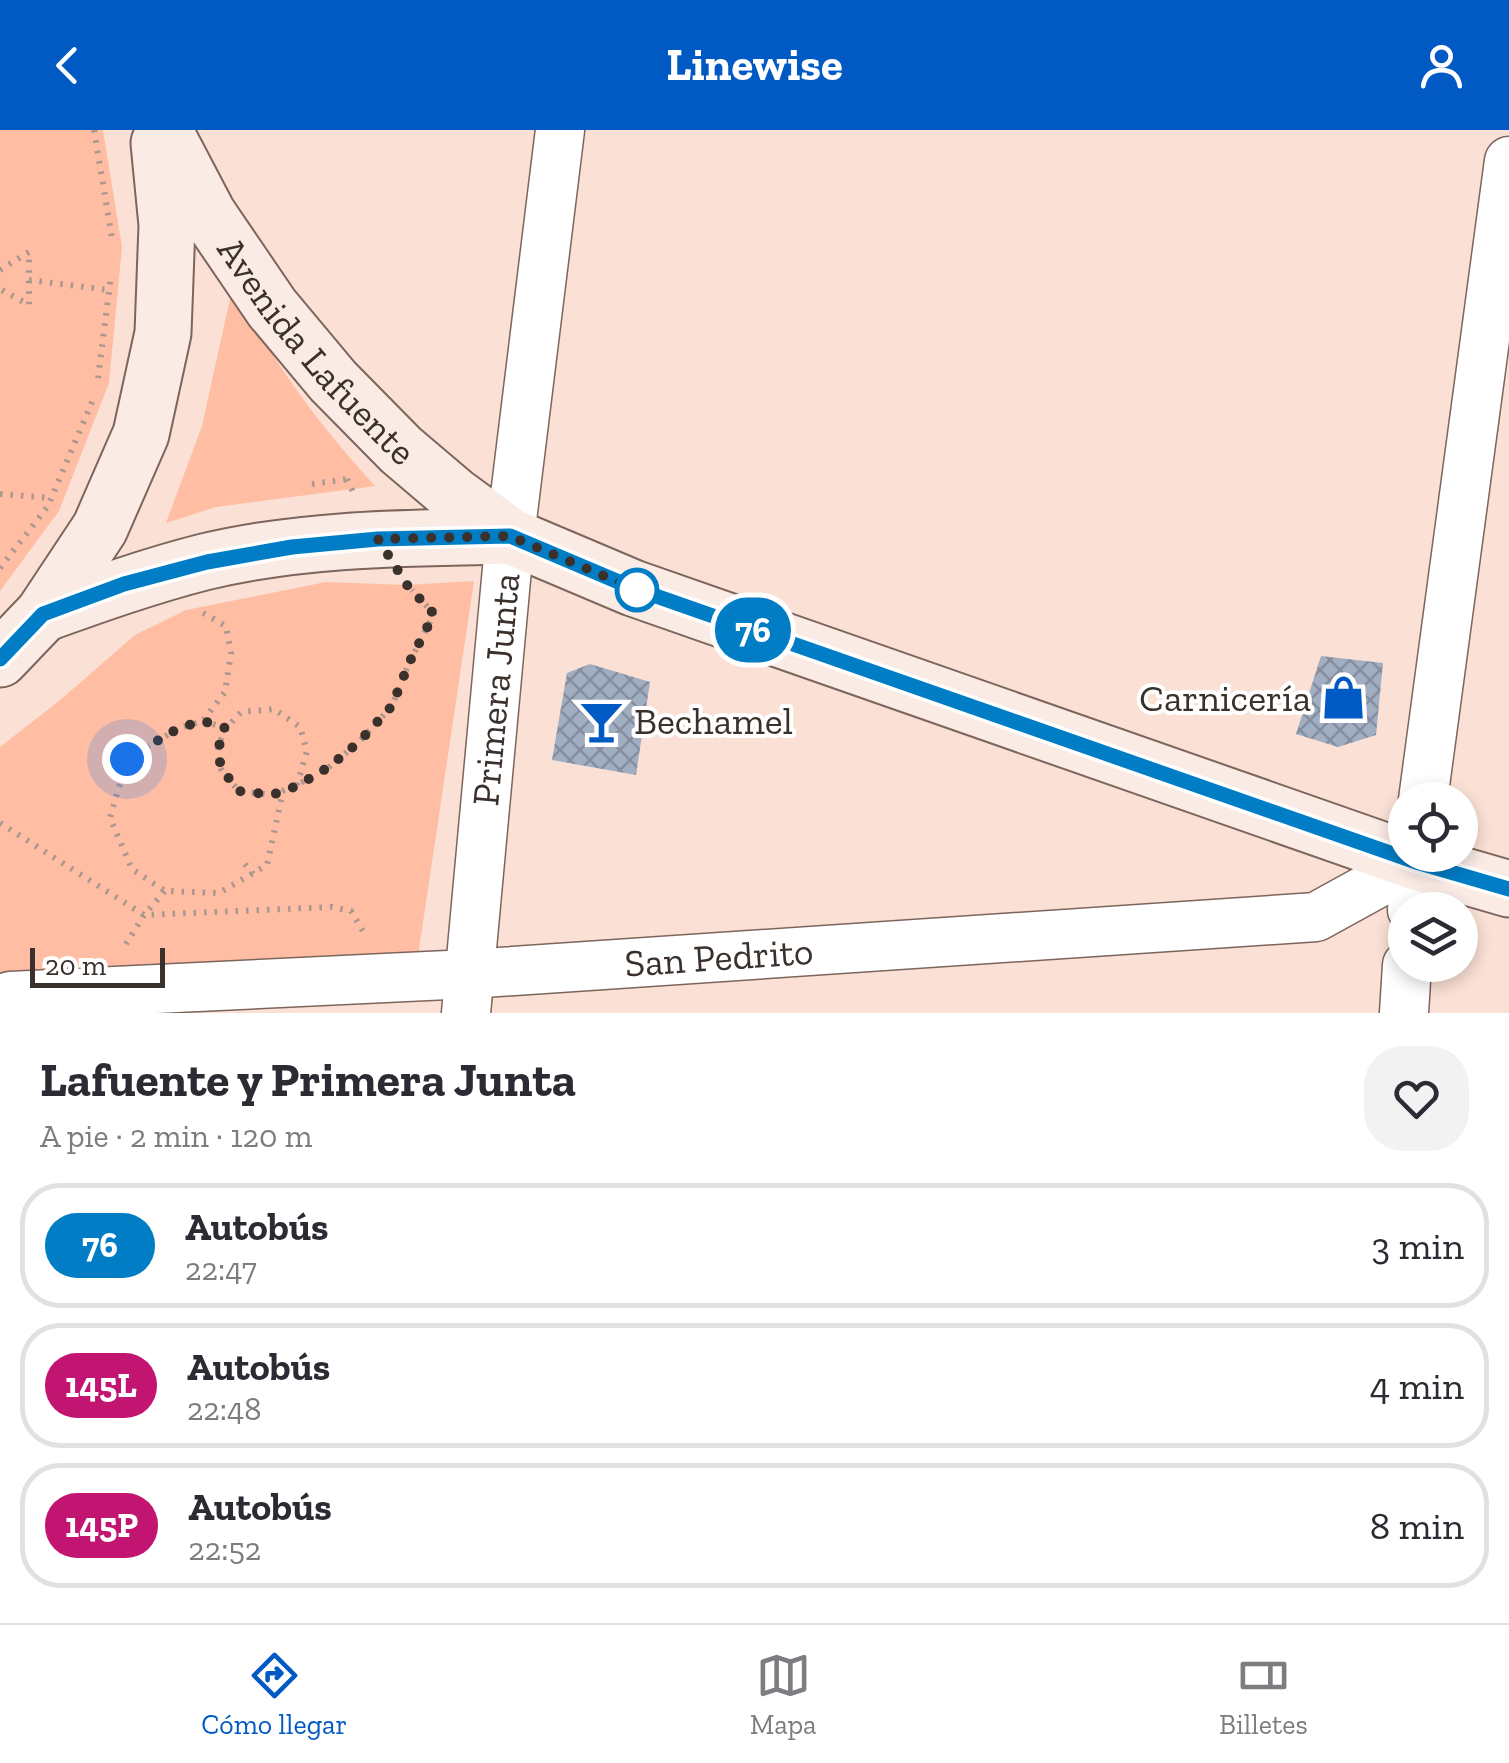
<!DOCTYPE html>
<html lang="es">
<head>
<meta charset="utf-8">
<style>
  :root { --surface:#fff; --page:#f2f2f3; --text:#2b2b33; --muted:#7c7c81; --line:#e1e1e2; --accent:#015ac4 }
  body { margin:0; font-family:"Zilla Slab",serif; background:var(--page); color:var(--text); height:100vh; display:flex; flex-direction:column; font-size:38px; white-space:nowrap }
  * { box-sizing:border-box; margin:0 }
  p { font-size:32px; color:var(--muted) }
  .icon { flex:none; width:55px; height:55px; fill:none; stroke:currentColor; stroke-width:2; stroke-linecap:round; stroke-linejoin:round }
  .map { position:relative; height:883px; overflow:hidden }
  .drawer { display:flex; flex-direction:column; background:var(--surface); flex:1 }
  .drawer>* { flex:none }
  .badge { padding:0 20px; border-radius:32px; font-size:35px; line-height:65px }
  .tools { position:absolute; left:1388px; top:652px; display:grid; gap:20px }
  .tools a { display:grid; place-items:center; width:90px; height:90px; border-radius:50%; background:var(--surface); box-shadow:0 5px 15px #0003; font-size:50px }
  .scale { position:absolute; left:30px; bottom:25px; width:135px; box-sizing:border-box; padding-left:10px; border:5px solid #3a302c; border-top:0; font-size:28px; line-height:35px; white-space:nowrap; color:#3a302c; -webkit-text-stroke:8px #fff; paint-order:stroke }
  .you { position:absolute; width:50px; height:50px; margin:-25px; border:8px solid #fff; border-radius:50%; background:#1a73e8; box-shadow:0 0 0 15px #1a73e833 }
  .map>.badge { position:absolute; translate:-50% -50%; box-shadow:0 0 0 5px #fff }
  .round { display:grid; place-items:center; flex:none; width:105px; height:105px; border-radius:40px; background:var(--page) }
  .summary { display:flex; align-items:center; justify-content:space-between; height:170px; padding:0 40px }
  h1 { font-size:48px; font-weight:700; line-height:75px }
  ul { padding:0; list-style:none }
  li { display:flex; align-items:center; gap:30px; height:125px; margin:0 20px 15px; padding:0 20px; border:5px solid var(--line); border-radius:40px }
  li div { flex:1 }
  li b { display:block; font-size:38px }
  li em { font-style:normal }
  li .badge { min-width:110px; font-weight:700; text-align:center }
  header { display:flex; justify-content:space-between; align-items:center; height:130px; padding:0 40px; background:var(--accent); color:#fff; font-size:45px; font-weight:700 }
  .tabs { display:flex; justify-content:space-around; align-items:center; height:140px; border-top:2px solid var(--line); background:var(--surface); font-size:28px; color:var(--muted) }
  .tabs a { display:grid; justify-items:center; gap:5px }
  .tabs .selected { color:var(--accent) }
  .map>svg:first-child { display:block }
  .green { fill:#ffbea3 }
  .building { fill:url(#building-cross-hatch) }
  .lines { fill:none; stroke-linecap:round; stroke-linejoin:round }
  .street-casing { stroke:#7c655c; stroke-width:51 }
  .secondary-casing { stroke:#7c655c; stroke-width:59 }
  .path { stroke:#aa978f; stroke-width:6; stroke-dasharray:2.5 8; stroke-linecap:butt }
  .street { stroke:#fff; stroke-width:48 }
  .secondary { stroke:#faebe4; stroke-width:55 }
  .line-casing { stroke:#fff; stroke-width:22 }
  .line { stroke:#007dc5; stroke-width:15 }
  .walk { stroke:#3a302c; stroke-width:10; stroke-dasharray:0 18 }
  .stop-dot { fill:#fff; stroke:#007dc5; stroke-width:5 }
  .labels { text-anchor:middle; stroke-width:8; stroke-linejoin:round; paint-order:stroke }
  .street-label { font-size:38px; fill:#3a302c; stroke:#fff }
  .poi-label { font-size:38px; fill:#3a302c; stroke:#fff; text-anchor:end }
</style>
</head>
<body>
<header><svg class="icon" aria-label="back" viewBox="0 0 24 24"><path d="M15 5l-7 7 7 7"/></svg>Linewise<svg class="icon" aria-label="person" viewBox="0 0 24 24"><circle cx="12" cy="8" r="4"/><path d="M4 21q1-7 8-7t8 7"/></svg></header>
<div class="map">
<svg width="1509" height="883" viewBox="0 0 1509 883">
  <defs>
    <pattern id="building-cross-hatch" width="8" height="8" patternUnits="userSpaceOnUse" patternTransform="scale(2.5)"><rect width="8" height="8" fill="#a1aec2"/><path d="M0 0l8 8M0 8l8-8" fill="none" stroke="#848e9e"/></pattern>
  </defs>
  <rect width="100%" height="100%" fill="#fae0d5"/>
  <!-- green -->
  <g class="green">
    <path d="M 0,0 L 103,0 L 122,117 L 109,253 L 59,381 L 0,461 Z"/>
    <path d="M 233,155 C 270,229 319,295 375,356 L 216,377 L 166,393 L 202,296 Z"/>
    <path d="M 474,451 L 418,826 L 0,844 L 0,617 L 59,571 L 135,505 L 186,480 L 326,452 L 407,455 Z"/>
  </g>
  <!-- building -->
  <g class="building">
    <path d="M 1321,526 L 1383,533 L 1376,605 L 1338,617 L 1296,604 Z"/>
    <path d="M 590,534 L 650,552 L 636,645 L 552,630 L 567,543 Z"/>
  </g>
  <g class="lines">
    <defs>
      <g id="street">
        <path d="M 1423,670 L 1509,31"/>
        <path d="M 1412,780 L 1416,725"/>
        <path id="s1" d="M 10,866 L 469,844 L 1316,787 L 1416,732"/>
        <path id="s2" d="M 466,883 L 510,406 L 560,0"/>
        <path d="M 1404,883 L 1407,835"/>
      </g>
      <g id="secondary">
        <path id="s3" d="M 164,0 L 208,84 L 272,178 L 333,251 L 401,320 L 454,365 L 510,406 L 633,458 L 1416,732 L 1509,759"/>
        <path d="M 43,484 C 96,465 149,446 204,432 C 304,408 408,408 510,406"/>
        <path d="M 0,529 L 43,484 L 100,398 L 141,304 L 163,203 L 167,95 L 159,13"/>
      </g>
    </defs>
    <!-- street casing -->
    <use href="#street" class="street-casing"/>
    <!-- secondary casing -->
    <use href="#secondary" class="secondary-casing"/>
    <!-- path -->
    <g class="path">
      <path d="M 94,0 L 113,114"/>
      <path d="M 0,140 L 29,122 L 29,175 L 0,159"/>
      <path d="M 29,150 L 109,160"/>
      <path d="M 98,248 L 111,146"/>
      <path d="M 347,349 L 354,364"/>
      <path d="M 312,354 L 349,349"/>
      <path d="M 0,364 L 51,368"/>
      <path d="M 0,438 L 48,376 L 95,265"/>
      <path d="M 203,483 L 226,496 L 231,523 L 225,562 L 203,591 L 179,598 L 127,629 L 110,688 L 132,739 L 165,761 L 219,763 L 267,735 L 283,661"/>
      <path d="M 203,591 L 225,598"/>
      <path d="M 127,629 L 136,637"/>
      <path d="M 297,655 L 307,621 L 300,597 L 274,579 L 241,582 C 226,597 210,618 222,641 C 226,648 234,655 239,661 L 272,665 L 297,655 L 329,637 L 359,612 L 392,576 L 409,533 L 434,484 L 412,460"/>
      <path d="M 0,693 L 144,785 L 332,777 L 351,781 L 364,803"/>
      <path d="M 245,734 L 253,744"/>
      <path d="M 126,814 L 144,785 L 165,761"/>
    </g>
    <!-- street -->
    <use href="#street" class="street"/>
    <!-- secondary -->
    <use href="#secondary" class="secondary"/>
  </g>
  <g class="lines">
    <defs>
      <path id="line" d="M 0,529 L 43,484 L 124,454 L 207,432 L 292,417 L 378,409 L 510,406 L 633,458 L 1416,732 L 1509,759"/>
    </defs>
    <!-- line casing -->
    <use href="#line" class="line-casing"/>
    <!-- line -->
    <use href="#line" class="line"/>
    <!-- walk -->
    <path class="walk" d="M 127,629 L 179,598 L 203,591 L 225,598 C 212,628 220,638 239,661 L 272,665 L 297,656 L 329,637 L 359,612 L 392,576 L 409,533 L 434,484 L 407,455 L 378,409 L 510,406 L 637,460"/>
  </g>
  <!-- icons -->
  <defs>
    <symbol id="shop-bare" viewBox="-9 -9 18 18"><path d="M-5-2.5h2.3a2.7 3.5 0 0 1 5.4 0H5L5.5 6h-11ZM-1.5-2.5h3a1.5 2.3 0 0 0-3 0Z" fill="#015ac4" stroke="#fff" stroke-width="2.5" paint-order="stroke"/></symbol>
    <symbol id="bar-bare" viewBox="-9 -9 18 18"><path d="M-6-5H6L.8 .8V4.5H3.5V6h-7V4.5H-.8V.8Z" fill="#015ac4" stroke="#fff" stroke-width="2.5" paint-order="stroke"/></symbol>
  </defs>
  <g fill-rule="evenodd">
    <use href="#shop-bare" x="1312" y="536" width="63" height="63"/>
    <use href="#bar-bare" x="570" y="560" width="63" height="63"/>
  </g>
  <!-- markers -->
  <circle class="stop-dot" cx="637" cy="460" r="20"/>
  <g class="labels">
    <!-- street labels -->
    <g class="street-label">
      <text dy="13" stroke="none"><textPath href="#s3" startOffset="270">Avenida Lafuente</textPath></text>
      <text dy="13" stroke="none"><textPath href="#s2" startOffset="325">Primera Junta</textPath></text>
      <text dy="13" stroke="none"><textPath href="#s1" startOffset="710">San Pedrito</textPath></text>
    </g>
    <!-- poi labels -->
    <g class="poi-label">
      <text x="1311" y="581">Carnicería</text>
      <text x="634" y="604" text-anchor="start">Bechamel</text>
    </g>
  </g>
</svg>
<div class="tools">
<a><svg class="icon" aria-label="locate" viewBox="0 0 24 24"><circle cx="12" cy="12" r="6"/><path d="M12 2v4M12 18v4M2 12h4M18 12h4"/></svg></a>
<a><svg class="icon" aria-label="layers" viewBox="0 0 24 24"><path d="M12 4l9 5-9 5-9-5zM3 14l9 5 9-5"/></svg></a>
</div>
<div class="scale">20 m</div>
<div class="you" style="left:127px;top:629px"></div>
<b class="badge" style="left:753px;top:500px;background:#007dc5;color:#fff">76</b>
</div>
<section class="drawer">
<div class="summary"><div><h1>Lafuente y Primera Junta</h1><p>A pie · 2 min · 120 m</p></div><a class="round"><svg class="icon" aria-label="heart" viewBox="0 0 24 24"><path d="M12 20l-8-8c-3-5 5-10 8-4 3-6 11-1 8 4z"/></svg></a></div>
<ul>
<li><span class="badge" style="background:#007dc5;color:#fff">76</span><div><b>Autobús</b><p>22:47</p></div><em>3 min</em></li>
<li><span class="badge" style="background:#c11571;color:#fff">145L</span><div><b>Autobús</b><p>22:48</p></div><em>4 min</em></li>
<li><span class="badge" style="background:#c11571;color:#fff">145P</span><div><b>Autobús</b><p>22:52</p></div><em>8 min</em></li>
</ul>
</section>
<nav class="tabs">
<a class="selected"><svg class="icon" aria-label="directions" viewBox="0 0 24 24"><path d="M12 3l9 9-9 9-9-9zM9 14v-3h6M13 9l2 2-2 2"/></svg>Cómo llegar</a>
<a><svg class="icon" aria-label="map" viewBox="0 0 24 24"><path d="M3 6l6-2 6 2 6-2v14l-6 2-6-2-6 2zM9 4v14M15 6v14"/></svg>Mapa</a>
<a><svg class="icon" aria-label="tickets" viewBox="0 0 24 24"><path d="M3 7h18v10H3zM15 7v10"/></svg>Billetes</a>
</nav>
</body>
</html>
